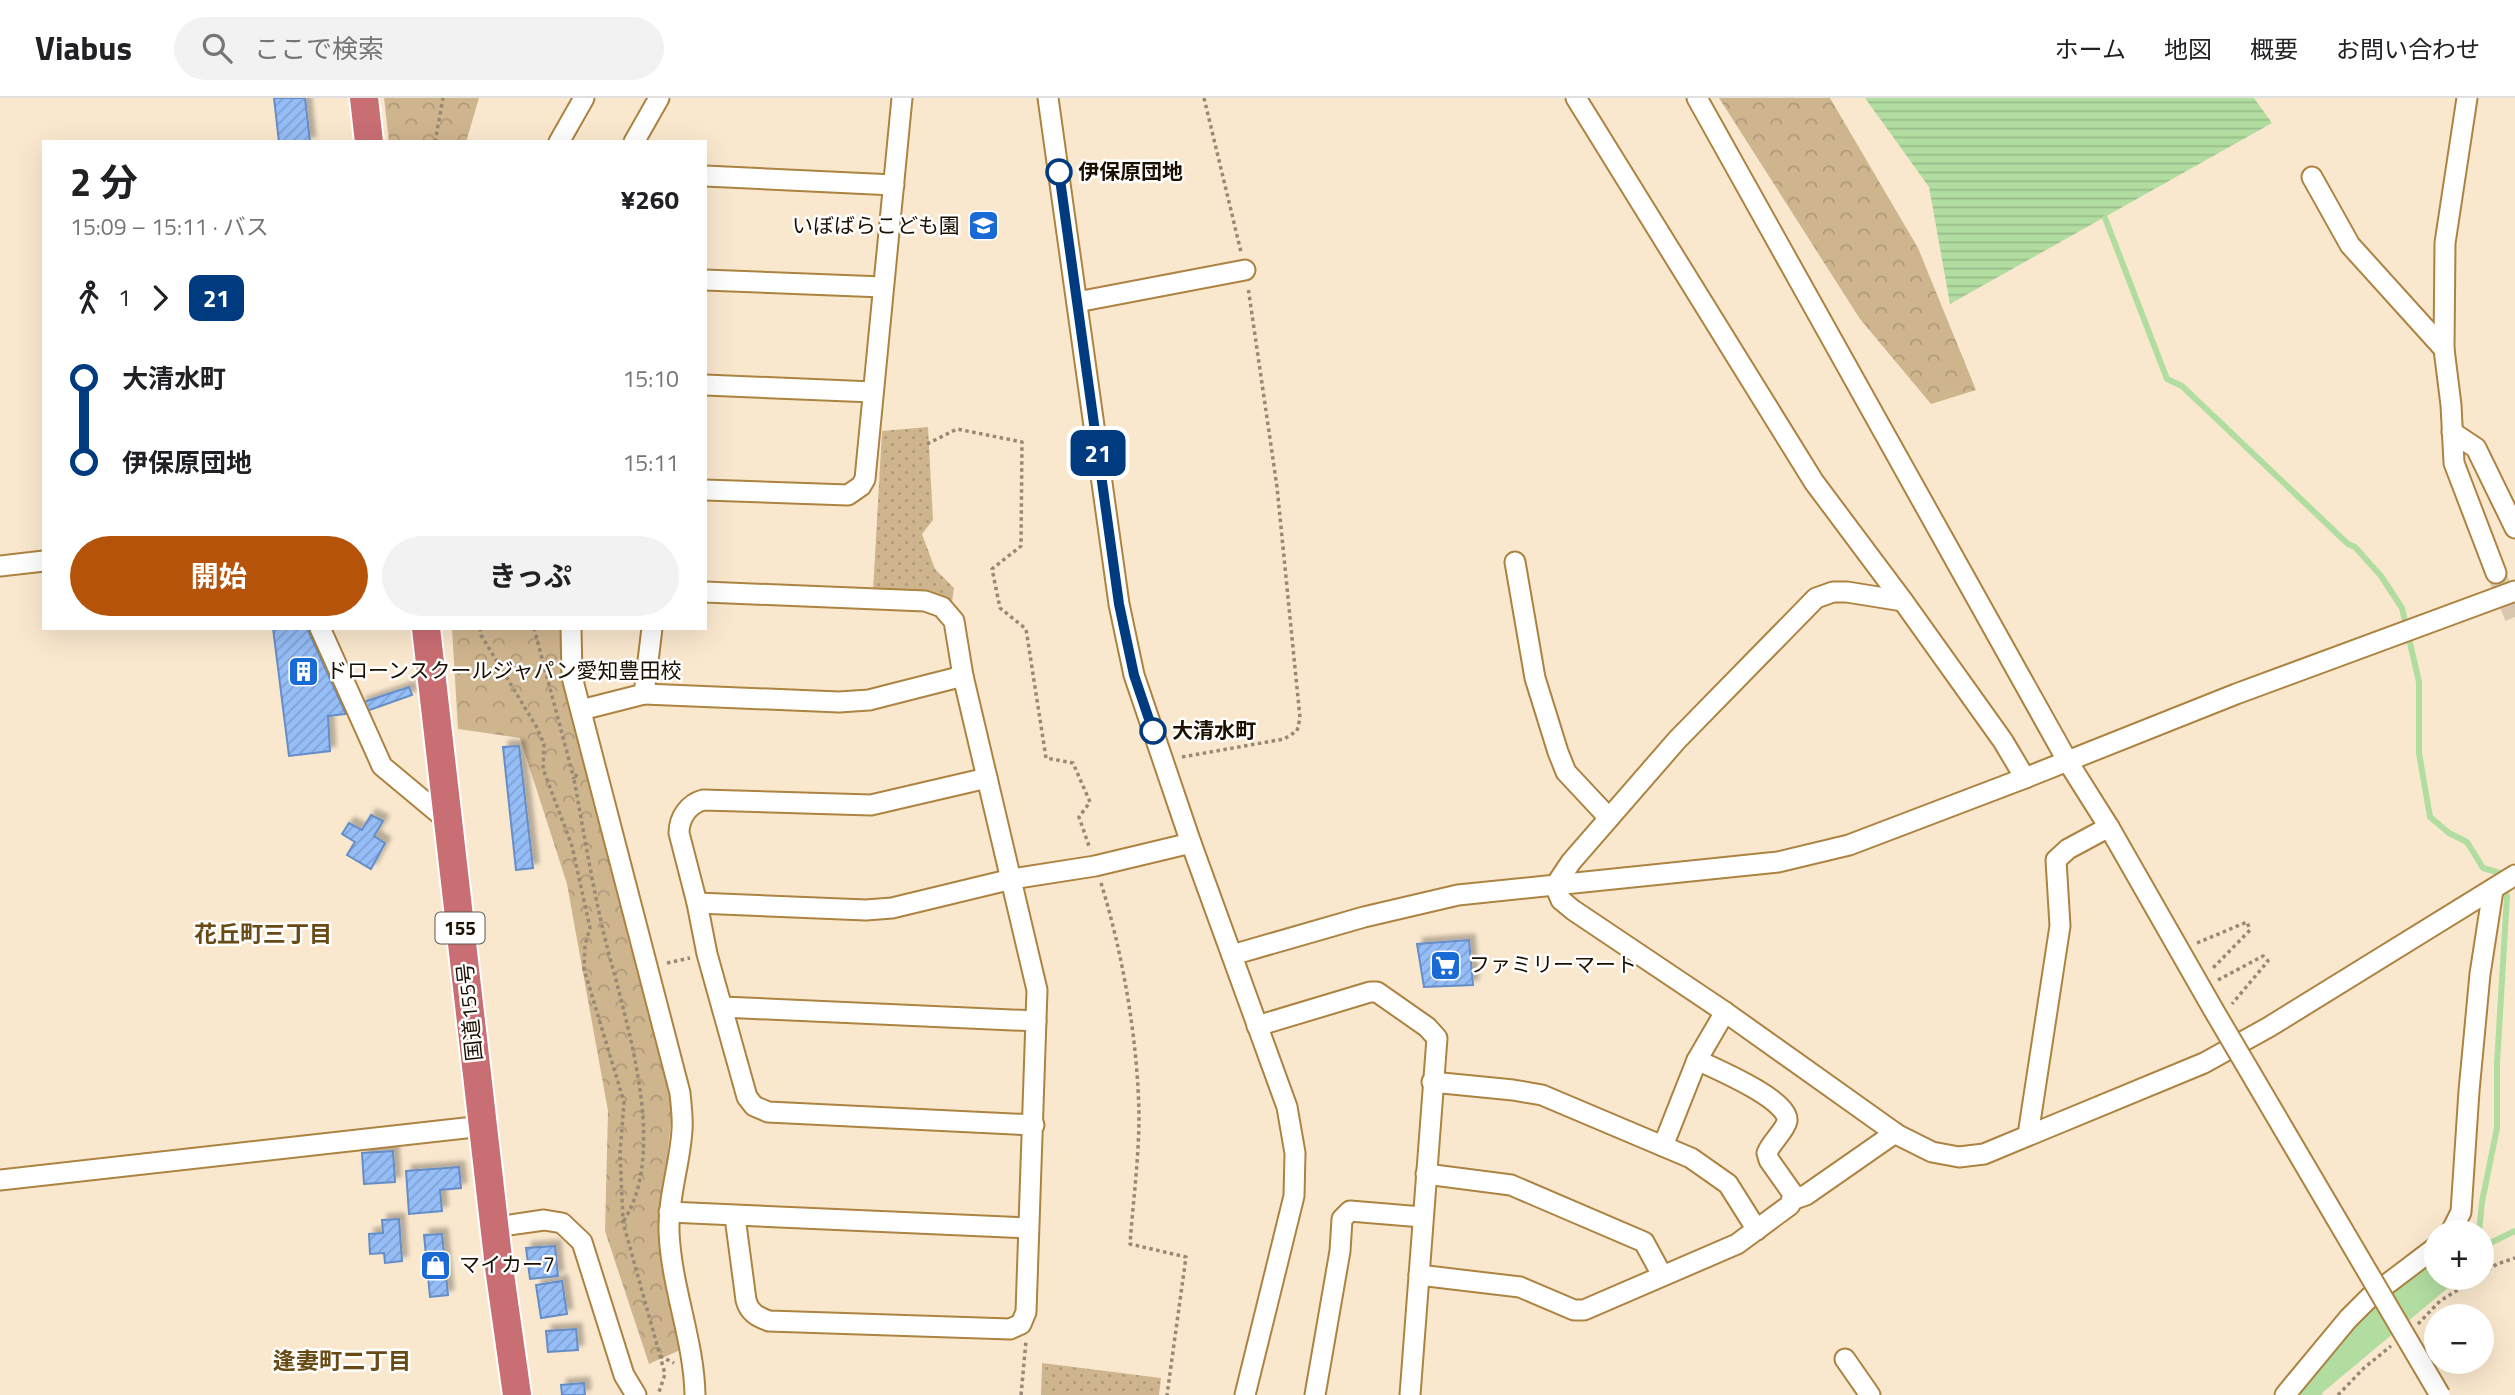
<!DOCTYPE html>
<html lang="ja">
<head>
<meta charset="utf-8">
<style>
  :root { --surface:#fff; --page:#f2f2f2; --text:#202124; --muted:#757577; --line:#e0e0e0; --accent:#b45309 }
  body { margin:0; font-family:"Titillium Web","Noto Sans JP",sans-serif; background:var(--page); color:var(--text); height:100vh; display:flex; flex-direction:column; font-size:26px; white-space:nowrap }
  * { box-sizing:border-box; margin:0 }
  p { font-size:23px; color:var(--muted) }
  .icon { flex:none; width:38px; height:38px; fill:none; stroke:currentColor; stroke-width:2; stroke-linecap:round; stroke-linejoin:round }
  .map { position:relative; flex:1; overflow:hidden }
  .panel { position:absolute; left:42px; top:42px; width:665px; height:490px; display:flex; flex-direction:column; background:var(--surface); border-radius:0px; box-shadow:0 7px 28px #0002 }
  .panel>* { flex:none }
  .badge { padding:0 14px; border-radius:10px; font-size:24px; line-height:46px }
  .buttons { position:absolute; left:2424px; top:1122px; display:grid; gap:14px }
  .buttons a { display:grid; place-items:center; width:70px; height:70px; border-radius:50%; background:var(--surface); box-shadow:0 7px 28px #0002; font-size:35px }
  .map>.badge { position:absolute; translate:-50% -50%; box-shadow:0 0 0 4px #fff }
  .legs { display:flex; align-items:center; gap:10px; height:77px; padding:0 28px; font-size:23px }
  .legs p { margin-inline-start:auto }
  .overview { display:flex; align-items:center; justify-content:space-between; height:119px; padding:0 28px }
  h1 { font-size:38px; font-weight:700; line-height:52px }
  .primary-button { display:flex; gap:14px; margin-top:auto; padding:14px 28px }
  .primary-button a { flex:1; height:80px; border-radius:42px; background:var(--accent); color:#fff; font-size:28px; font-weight:700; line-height:80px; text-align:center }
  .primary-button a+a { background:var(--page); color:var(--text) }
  ul { padding:0 28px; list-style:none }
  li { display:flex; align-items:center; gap:24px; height:84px; font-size:26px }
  li i { display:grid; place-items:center; width:10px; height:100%; margin:0 9px; background:currentColor }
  li i::after { content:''; width:18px; height:18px; margin:-9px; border:5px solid; border-radius:50%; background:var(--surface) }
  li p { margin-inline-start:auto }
  li:first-child i { background:linear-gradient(#0000 50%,currentColor 0) }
  li:last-child i { background:linear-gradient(currentColor 50%,#0000 0) }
  header { display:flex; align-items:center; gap:42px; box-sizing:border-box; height:98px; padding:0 35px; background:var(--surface); border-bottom:2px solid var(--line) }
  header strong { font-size:33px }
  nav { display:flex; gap:38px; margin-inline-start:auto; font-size:24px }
  .search { width:490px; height:63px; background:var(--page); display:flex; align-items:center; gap:18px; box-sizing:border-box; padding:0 24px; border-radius:38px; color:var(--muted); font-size:26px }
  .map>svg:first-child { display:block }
  .grass { fill:url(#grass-dots) }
  .forest { fill:url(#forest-crowns) }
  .water { fill:url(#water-rules) }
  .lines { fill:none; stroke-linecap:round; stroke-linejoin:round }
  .stream { stroke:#b1dda1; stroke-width:6 }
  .river { stroke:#b1dda1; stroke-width:35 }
  .building { fill:url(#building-hatch); stroke:#658dc7; stroke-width:2; filter:url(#shadow) }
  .minor-tunnel { stroke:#d9c7af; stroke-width:19; stroke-dasharray:19 10; stroke-linecap:butt }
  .minor-casing { stroke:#ac8340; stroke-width:23 }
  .highway-casing { stroke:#fff; stroke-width:32 }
  .path { stroke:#988974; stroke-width:3.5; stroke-dasharray:3.5 3.5; stroke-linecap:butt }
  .minor { stroke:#fff; stroke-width:19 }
  .highway { stroke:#c96e73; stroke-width:28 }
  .minor-bridge-casing { stroke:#ac8340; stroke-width:23; stroke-linecap:butt }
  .minor-bridge { stroke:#fff; stroke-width:19 }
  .line-1-casing { stroke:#fff; stroke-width:16 }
  .line-1 { stroke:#003b80; stroke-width:10 }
  .stop-1-dot { fill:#fff; stroke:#003b80; stroke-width:3.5 }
  .labels { text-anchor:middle; stroke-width:5; stroke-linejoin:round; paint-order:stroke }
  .shield { fill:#fff; stroke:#5f574c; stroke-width:2 }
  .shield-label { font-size:19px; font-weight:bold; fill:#1b0f00 }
  .stop-label { font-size:21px; font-weight:bold; fill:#1b0f00; stroke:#fff; text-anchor:start }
  .poi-label { font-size:21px; fill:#1b0f00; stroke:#fff; text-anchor:start }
  .street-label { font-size:21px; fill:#1b0f00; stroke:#fff }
  .neighbourhood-label { font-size:23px; font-weight:bold; fill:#684a14; stroke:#fff }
</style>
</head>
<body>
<header>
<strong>Viabus</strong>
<div class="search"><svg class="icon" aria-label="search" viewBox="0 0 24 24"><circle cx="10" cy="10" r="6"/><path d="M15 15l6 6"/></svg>ここで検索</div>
<nav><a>ホーム</a><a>地図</a><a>概要</a><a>お問い合わせ</a></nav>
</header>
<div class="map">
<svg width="2515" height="1297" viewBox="0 0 2515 1297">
  <defs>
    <pattern id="grass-dots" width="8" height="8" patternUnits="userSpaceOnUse" patternTransform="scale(1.75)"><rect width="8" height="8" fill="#cfb58e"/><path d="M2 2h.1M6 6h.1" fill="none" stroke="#b19a79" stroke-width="1.8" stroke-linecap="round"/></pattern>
    <pattern id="forest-crowns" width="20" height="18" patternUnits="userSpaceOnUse" patternTransform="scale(1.75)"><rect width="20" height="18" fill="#cfb58e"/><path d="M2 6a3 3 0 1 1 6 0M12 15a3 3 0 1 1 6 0" fill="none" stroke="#b19a79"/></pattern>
    <pattern id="water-rules" width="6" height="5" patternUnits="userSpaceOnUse" patternTransform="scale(1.75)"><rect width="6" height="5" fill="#b1dda1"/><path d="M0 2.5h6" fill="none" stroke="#98bc89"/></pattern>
    <pattern id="building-hatch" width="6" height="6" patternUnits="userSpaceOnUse" patternTransform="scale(1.75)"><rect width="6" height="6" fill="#95bdf7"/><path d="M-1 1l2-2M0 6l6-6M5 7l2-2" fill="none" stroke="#80a1d2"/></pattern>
    <filter id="shadow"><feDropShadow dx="5.5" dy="-5.5" stdDeviation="2" flood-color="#0004"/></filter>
  </defs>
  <rect width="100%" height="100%" fill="#fae8ce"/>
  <!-- grass -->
  <g class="grass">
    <path d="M 928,329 L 933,422 L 922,436 L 935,471 L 954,490 L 952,504 L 927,497 L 873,493 L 882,333 Z"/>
    <path d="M 1042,1265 L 1161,1280 L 1159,1297 L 1041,1297 Z"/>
  </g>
  <!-- forest -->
  <g class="forest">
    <path d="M 384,0 L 479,0 L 466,44 L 389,44 Z"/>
    <path d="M 1719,0 L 1830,0 L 1918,150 L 1976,292 L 1931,306 L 1860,221 Z"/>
    <path d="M 452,530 L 563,530 L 560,554 L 571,614 L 668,985 L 672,1015 L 661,1116 L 680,1252 L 649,1266 L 605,1133 L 608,1013 L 567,786 L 520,640 L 458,631 Z"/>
  </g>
  <!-- water -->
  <path class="water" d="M 1865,0 L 2254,0 L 2272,25 L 1950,206 L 1929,89 Z"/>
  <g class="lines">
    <!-- stream -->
    <g class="stream">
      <path d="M 2105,120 L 2167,281 L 2182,288 L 2348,446 L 2355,449 L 2381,478 L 2402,510 L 2419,584 L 2419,655 L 2430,719 L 2449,735 L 2467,744 L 2483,770 L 2500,775 L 2507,798 L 2497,966 L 2497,1030 L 2482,1104 L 2479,1134"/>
      <path d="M 2482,1149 L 2515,1133"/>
    </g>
    <!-- river -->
    <path class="river" d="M 2302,1297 L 2309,1283 L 2436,1177"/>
  </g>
  <!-- building -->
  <g class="building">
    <path d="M 274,0 L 305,0 L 310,44 L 279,44 Z"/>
    <path d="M 273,530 L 307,530 L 346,616 L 328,618 L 330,653 L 289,658 Z"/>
    <path d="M 409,589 L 412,597 L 364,614 L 361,605 Z"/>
    <path d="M 519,648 L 533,770 L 516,772 L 503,649 Z"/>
    <path d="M 371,717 L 383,723 L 374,738 L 385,745 L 371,771 L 347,757 L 355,744 L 342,736 L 349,725 L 362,732 Z"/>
    <path d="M 1469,842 L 1473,887 L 1424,889 L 1417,846 Z"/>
    <path d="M 393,1053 L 395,1084 L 364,1086 L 362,1055 Z"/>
    <path d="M 459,1069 L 461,1090 L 440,1092 L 442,1113 L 409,1116 L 406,1073 Z"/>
    <path d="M 399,1121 L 402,1163 L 385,1165 L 384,1155 L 370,1156 L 369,1136 L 383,1135 L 382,1122 Z"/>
    <path d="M 442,1136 L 448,1197 L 430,1199 L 424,1137 Z"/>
    <path d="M 555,1148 L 558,1178 L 530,1181 L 526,1150 Z"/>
    <path d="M 562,1183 L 567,1216 L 541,1220 L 536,1187 Z"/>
    <path d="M 576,1231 L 578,1252 L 548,1254 L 546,1233 Z"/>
    <path d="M 584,1285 L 585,1297 L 562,1297 L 561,1287 Z"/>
  </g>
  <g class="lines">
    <!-- minor-tunnel -->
    <path class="minor-tunnel" d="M 2496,475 L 2515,521"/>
    <defs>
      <g id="minor">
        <path d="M 1048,0 L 1119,506 L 1134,577 L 1191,745 L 1287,1009 L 1295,1055 L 1294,1098 L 1245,1297"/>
        <path d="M 1576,0 L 1814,384 L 1903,503 L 2003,643 L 2025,680"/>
        <path d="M 1697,0 L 2068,664 L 2109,729 L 2213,911"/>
        <path d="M 2467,0 L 2445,145 L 2444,251 L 2451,307 L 2454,365 L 2496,475"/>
        <path d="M 559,44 L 584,0"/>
        <path d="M 634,44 L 659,0"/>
        <path d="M 705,78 L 894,87"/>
        <path d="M 2312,79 L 2350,147 L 2444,251"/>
        <path d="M 705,182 L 883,189"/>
        <path d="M 1077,204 L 1245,172"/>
        <path d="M 705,287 L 873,294"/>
        <path d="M 2452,334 L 2476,350 L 2515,430"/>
        <path d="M 705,392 L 848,397 L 861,388 L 865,381 L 902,0"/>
        <path d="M 1515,464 L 1535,580 L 1558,654 L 1566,674 L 1609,720"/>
        <path d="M 0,468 L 44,463"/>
        <path d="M 705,494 L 925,503 L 942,509 L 954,523 L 963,578 L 1037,892 L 1026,1214 L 1021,1226 L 1010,1231 L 769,1223 C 757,1219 749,1214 746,1202 L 735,1119"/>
        <path d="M 1903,503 L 1847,494 L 1833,494 L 1816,500 L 1677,642 L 1571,764 L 1555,788 L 1561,802 L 1573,812 L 1725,914 L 1898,1037 L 1932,1054 L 1959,1059 L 1984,1056 L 2204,965 L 2269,929 L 2515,777"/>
        <path d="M 320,530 L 382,668 L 448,723"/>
        <path d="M 571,530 L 572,579 L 680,995 C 681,1007 683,1020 682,1032 C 680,1066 668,1099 669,1133 C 671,1189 694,1242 695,1297"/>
        <path d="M 644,596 L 839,604 L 869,602 L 963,578"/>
        <path d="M 581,612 L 644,596 L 652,530"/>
        <path d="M 987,680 L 871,707 L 703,702 C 689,706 679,719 679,735 L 697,805 L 707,856 L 747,999 L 754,1008 L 768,1014 L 1034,1027"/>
        <path d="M 697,805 L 866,812 L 892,810 L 1012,781 L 1095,768 L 1191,745"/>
        <path d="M 1232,857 L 1364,819 L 1458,797 L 1778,764 L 1849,747 L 2025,680 L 2236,596 L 2515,493"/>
        <path d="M 722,909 L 1036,923"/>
        <path d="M 1257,928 L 1370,894 L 1377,894 L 1427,929 L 1437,940 L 1410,1297"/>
        <path d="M 1432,984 L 1513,992 L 1542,997 L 1691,1060 L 1728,1086 L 1757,1132"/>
        <path d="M 2028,1037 L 2060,828 L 2056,762 L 2068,751 L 2109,729"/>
        <path d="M 1663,1048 L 1697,962 L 1725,914"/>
        <path d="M 1426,1076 L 1511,1087 L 1644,1144 L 1662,1177"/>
        <path d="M 0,1082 L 483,1028"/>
        <path d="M 1792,1102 L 1806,1097 L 1895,1035"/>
        <path d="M 669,1114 L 1027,1130"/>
        <path d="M 496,1129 L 544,1122 L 562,1125 L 582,1144 L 624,1277 L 636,1297"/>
        <path d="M 2451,1134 L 2461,1114 L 2469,993 L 2480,876 L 2493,792"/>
        <path d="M 1419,1177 L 1520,1189 L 1574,1212 L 1584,1212 L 1737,1146 L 1790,1107 L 1793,1096 L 1769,1062 L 1767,1055 C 1771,1044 1785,1033 1787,1023 C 1790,1002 1714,970 1697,962"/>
        <path d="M 1845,1261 L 1870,1297"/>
        <path d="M 1315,1297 L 1340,1153 L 1342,1121 L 1350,1113 L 1422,1119"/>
        <path d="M 2285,1297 L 2348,1221 L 2370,1199 L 2436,1149"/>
      </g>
      <g id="highway">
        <path d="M 364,0 L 369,44"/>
        <path d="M 426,530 L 499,1169 L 517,1297"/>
      </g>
    </defs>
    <!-- minor casing -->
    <use href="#minor" class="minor-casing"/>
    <!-- highway casing -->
    <use href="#highway" class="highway-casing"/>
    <!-- path -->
    <g class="path">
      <path d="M 1204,0 L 1241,154"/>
      <path d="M 435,44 L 443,0"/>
      <path d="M 927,346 L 957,331 L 1022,344 L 1021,448 L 992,471 L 1000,510 L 1026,531 L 1046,660 L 1073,665 L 1090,704 L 1079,719 L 1090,751"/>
      <path d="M 480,530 L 481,537 L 536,628 L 544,646 L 543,671 L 572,748 L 590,830 L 585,847 L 584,871 L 624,1004 L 620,1055 L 623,1124 L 665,1276 L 658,1297"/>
      <path d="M 534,530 L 574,681"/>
      <path d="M 1182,659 L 1284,641 L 1297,633 L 1300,620 L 1277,389 L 1248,189"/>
      <path d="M 577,676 L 574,681 C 583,730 591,779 602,828 C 621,910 672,1049 623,1124"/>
      <path d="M 1101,785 C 1123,856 1138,944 1139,1018 C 1139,1060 1133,1104 1130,1146 L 1186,1159 L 1167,1297"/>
      <path d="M 2197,845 L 2247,824 L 2250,832 L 2211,872"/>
      <path d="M 667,865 L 690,860"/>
      <path d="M 2218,882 L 2263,858 L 2268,863 L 2232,906"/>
      <path d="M 2482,1176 L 2497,1166 L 2515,1160"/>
      <path d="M 2418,1226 L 2440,1203 L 2477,1180"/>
      <path d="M 660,1258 L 674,1265"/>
      <path d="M 1021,1297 L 1026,1243"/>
      <path d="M 2338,1297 L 2364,1270 L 2391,1248"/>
    </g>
    <!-- minor -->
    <use href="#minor" class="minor"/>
    <!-- highway -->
    <use href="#highway" class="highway"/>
    <defs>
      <path id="minor-bridge" d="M 2213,911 L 2440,1297"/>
    </defs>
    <!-- minor-bridge casing -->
    <use href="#minor-bridge" class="minor-bridge-casing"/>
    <!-- minor-bridge -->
    <use href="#minor-bridge" class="minor-bridge"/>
  </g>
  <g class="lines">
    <defs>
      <path id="line-1" d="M 1059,74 L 1119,506 L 1134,577 L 1153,633"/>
    </defs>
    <!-- line-1 casing -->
    <use href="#line-1" class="line-1-casing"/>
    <!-- line-1 -->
    <use href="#line-1" class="line-1"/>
  </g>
  <!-- icons -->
  <defs>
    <symbol id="school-square" viewBox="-11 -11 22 22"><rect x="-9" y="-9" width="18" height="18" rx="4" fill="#196ad5" stroke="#fff"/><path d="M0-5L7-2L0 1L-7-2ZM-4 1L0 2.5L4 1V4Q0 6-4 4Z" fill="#fff"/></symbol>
    <symbol id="building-square" viewBox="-11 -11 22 22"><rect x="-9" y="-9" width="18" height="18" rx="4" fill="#196ad5" stroke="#fff"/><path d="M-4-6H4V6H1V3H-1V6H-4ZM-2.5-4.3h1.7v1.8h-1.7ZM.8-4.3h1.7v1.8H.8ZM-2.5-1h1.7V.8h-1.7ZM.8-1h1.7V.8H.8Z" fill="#fff"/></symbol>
    <symbol id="supermarket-square" viewBox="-11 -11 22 22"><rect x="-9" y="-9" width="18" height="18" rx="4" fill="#196ad5" stroke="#fff"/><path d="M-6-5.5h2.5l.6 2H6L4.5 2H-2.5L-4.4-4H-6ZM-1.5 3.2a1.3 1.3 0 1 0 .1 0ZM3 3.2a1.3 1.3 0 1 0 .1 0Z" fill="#fff"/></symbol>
    <symbol id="shop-square" viewBox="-11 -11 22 22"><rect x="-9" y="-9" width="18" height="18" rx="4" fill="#196ad5" stroke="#fff"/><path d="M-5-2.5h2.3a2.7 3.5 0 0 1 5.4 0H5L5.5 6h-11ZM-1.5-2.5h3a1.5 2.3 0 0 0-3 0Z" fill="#fff"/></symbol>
  </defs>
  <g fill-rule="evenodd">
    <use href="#school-square" x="966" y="110" width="35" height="35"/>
    <use href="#building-square" x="286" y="556" width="35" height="35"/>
    <use href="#supermarket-square" x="1428" y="850" width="35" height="35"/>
    <use href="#shop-square" x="418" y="1150" width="35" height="35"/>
  </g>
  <!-- markers -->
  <g class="stop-1-dot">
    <circle cx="1059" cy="74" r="12"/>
    <circle cx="1153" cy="633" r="12"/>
  </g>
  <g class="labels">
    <!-- shield labels -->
    <rect class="shield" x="435.5" y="814.5" width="49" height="31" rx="5"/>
    <g class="shield-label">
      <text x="460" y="837">155</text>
    </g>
    <!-- stop labels -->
    <g class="stop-label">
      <text x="1078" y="81">伊保原団地</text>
      <text x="1172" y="640">大清水町</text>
    </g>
    <!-- poi labels -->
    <g class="poi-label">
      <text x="960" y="135" text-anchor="end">いぼばらこども園</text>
      <text x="326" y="580">ドローンスクールジャパン愛知豊田校</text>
      <text x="1469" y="874">ファミリーマート</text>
      <text x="459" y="1174">マイカー7</text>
    </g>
    <!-- street labels -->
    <g class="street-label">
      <text transform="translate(470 914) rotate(-96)" y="7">国道155号</text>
    </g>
    <!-- neighbourhood labels -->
    <g class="neighbourhood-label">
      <text x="263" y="844">花丘町三丁目</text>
      <text x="342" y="1271">逢妻町二丁目</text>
    </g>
  </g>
</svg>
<div class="buttons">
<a>+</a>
<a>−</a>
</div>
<b class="badge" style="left:1098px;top:355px;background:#003b80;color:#fff">21</b>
<section class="panel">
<div class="overview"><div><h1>2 分</h1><p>15:09 – 15:11 · バス</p></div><b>¥260</b></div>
<div class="legs"><svg class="icon" aria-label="walk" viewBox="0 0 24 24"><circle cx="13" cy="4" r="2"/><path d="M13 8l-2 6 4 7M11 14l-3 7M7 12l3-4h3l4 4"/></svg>1<svg class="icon" aria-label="forward" viewBox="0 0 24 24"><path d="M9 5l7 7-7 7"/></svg><b class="badge" style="background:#003b80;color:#fff">21</b></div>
<ul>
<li><i style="color:#003b80"></i><b>大清水町</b><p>15:10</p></li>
<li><i style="color:#003b80"></i><b>伊保原団地</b><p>15:11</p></li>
</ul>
<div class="primary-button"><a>開始</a><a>きっぷ</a></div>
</section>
</div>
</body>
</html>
